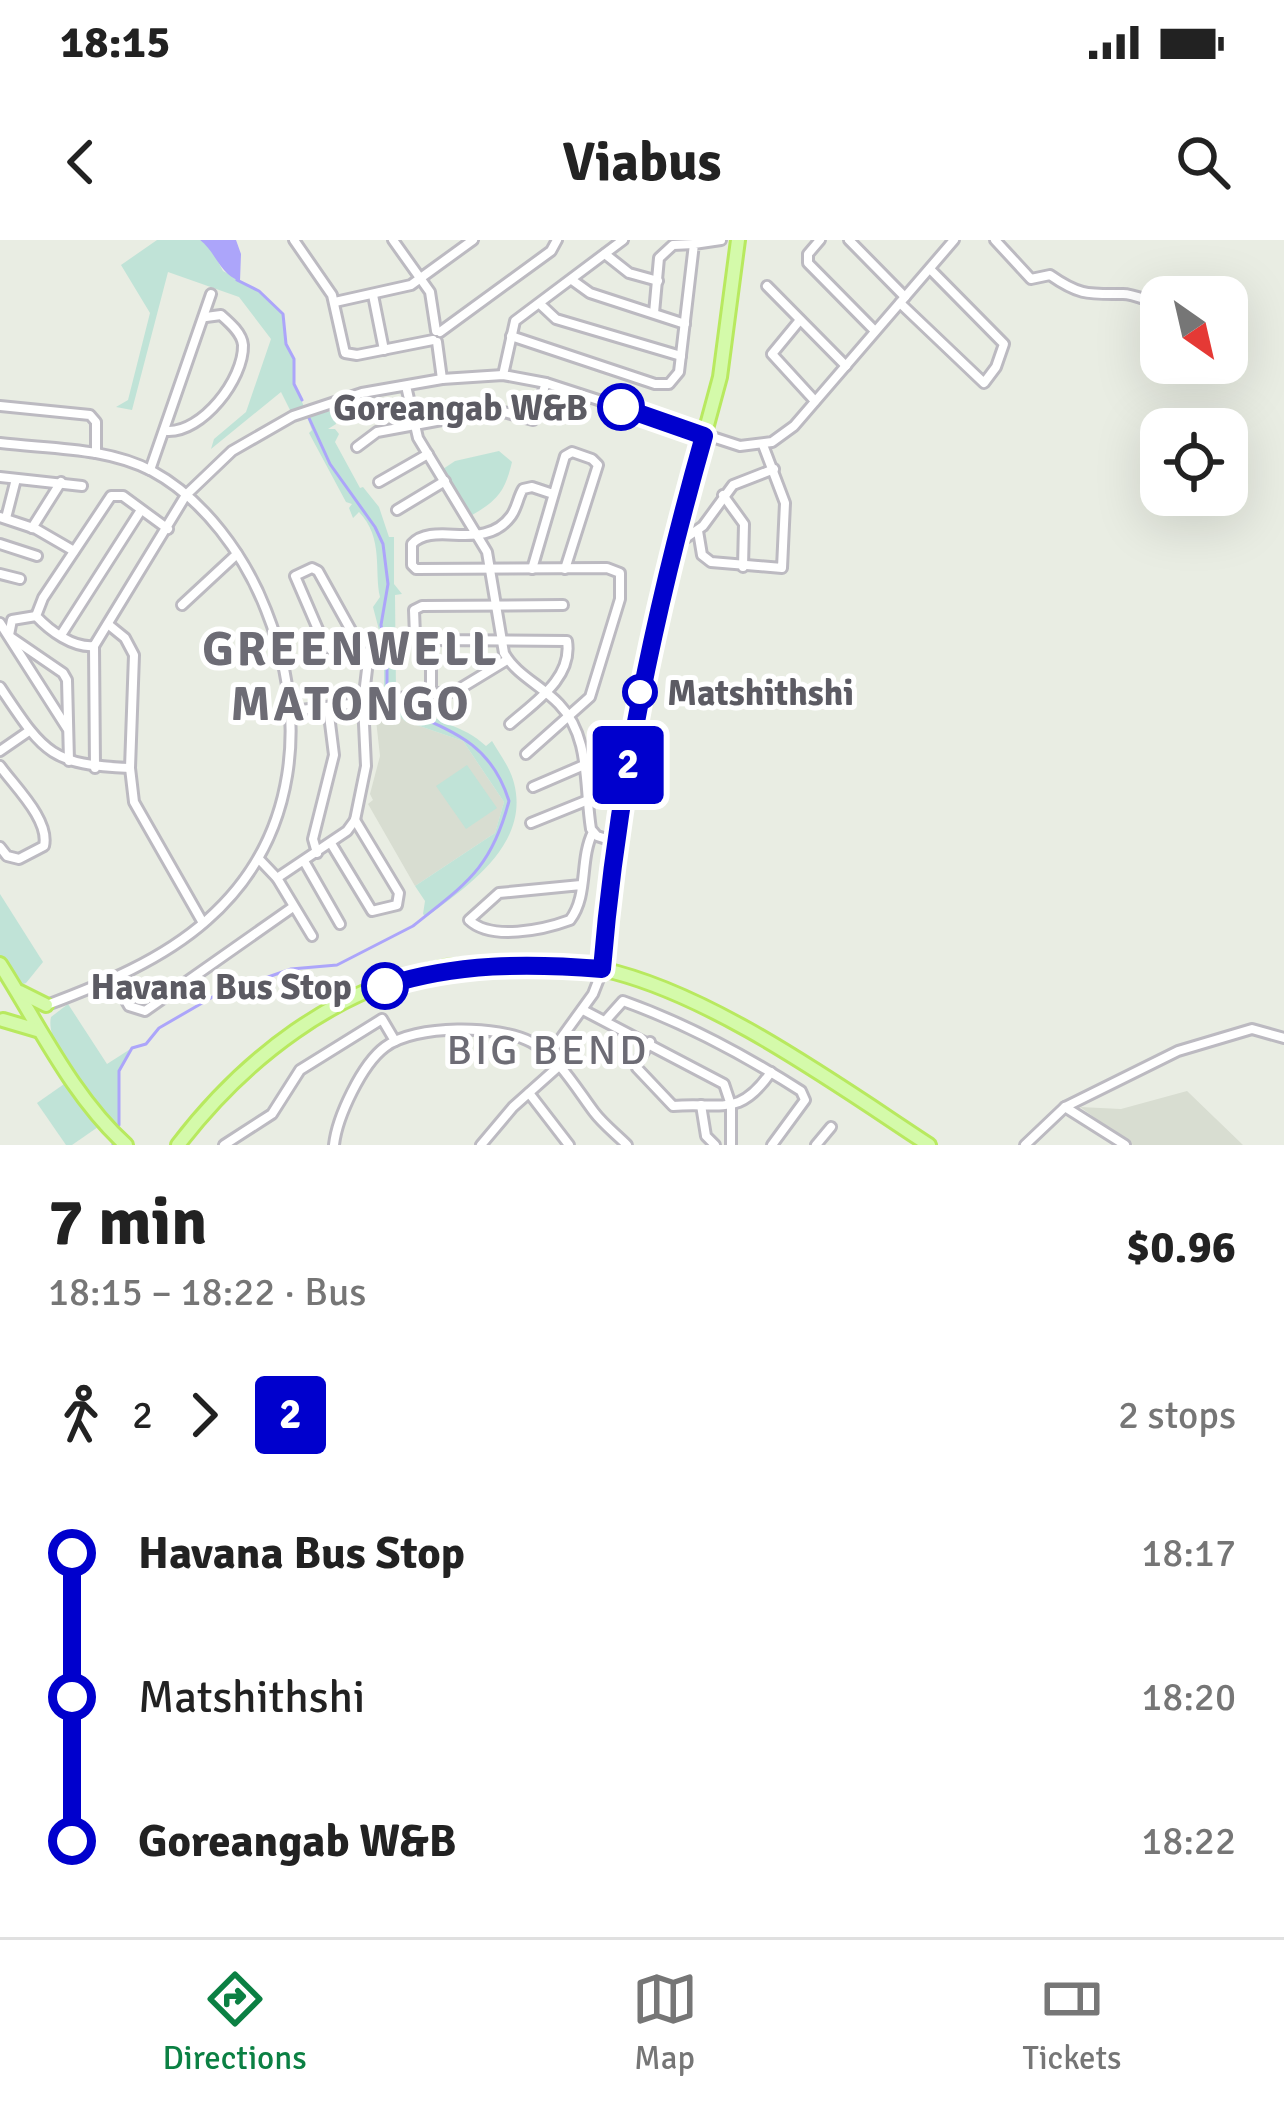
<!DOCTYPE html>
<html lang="en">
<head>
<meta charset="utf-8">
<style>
  :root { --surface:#fff; --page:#f2f2f2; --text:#222; --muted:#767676; --line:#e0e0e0; --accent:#0b8043 }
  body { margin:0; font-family:Signika,sans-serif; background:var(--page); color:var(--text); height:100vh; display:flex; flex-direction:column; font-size:45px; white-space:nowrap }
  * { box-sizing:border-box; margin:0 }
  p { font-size:39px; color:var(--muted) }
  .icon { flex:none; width:66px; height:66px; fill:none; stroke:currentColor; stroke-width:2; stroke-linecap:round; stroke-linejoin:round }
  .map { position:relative; height:905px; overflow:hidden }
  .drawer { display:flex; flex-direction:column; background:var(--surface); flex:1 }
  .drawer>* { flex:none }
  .badge { padding:0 24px; border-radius:9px; font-size:42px; line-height:78px }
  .needle { width:78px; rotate:146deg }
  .fabs { position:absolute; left:1140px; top:36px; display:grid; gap:24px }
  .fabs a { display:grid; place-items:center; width:108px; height:108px; border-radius:24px; background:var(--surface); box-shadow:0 12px 48px #0002; font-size:60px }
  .map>.badge { position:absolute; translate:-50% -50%; box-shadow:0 0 0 6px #fff }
  .legs { display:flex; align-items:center; gap:18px; height:132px; padding:0 48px; font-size:39px }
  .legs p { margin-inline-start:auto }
  .summary { display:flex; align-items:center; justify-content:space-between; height:204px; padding:0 48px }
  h1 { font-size:66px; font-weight:700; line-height:90px }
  ul { padding:0 48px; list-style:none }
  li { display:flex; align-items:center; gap:42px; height:144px; font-size:45px }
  li i { display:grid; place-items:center; width:18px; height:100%; margin:0 15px; background:currentColor }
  li i::after { content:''; width:30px; height:30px; margin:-15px; border:9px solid; border-radius:50%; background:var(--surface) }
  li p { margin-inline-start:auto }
  li:first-child i { background:linear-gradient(#0000 50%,currentColor 0) }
  li:last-child i { background:linear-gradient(currentColor 50%,#0000 0) }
  .status { display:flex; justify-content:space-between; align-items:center; height:84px; padding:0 60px; background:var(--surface); direction:ltr }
  .status svg { height:33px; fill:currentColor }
  header { display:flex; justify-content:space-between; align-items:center; height:156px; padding:0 48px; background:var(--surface); font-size:54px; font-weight:700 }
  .dock { display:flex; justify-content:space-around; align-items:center; height:168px; border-top:3px solid var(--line); background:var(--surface); font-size:33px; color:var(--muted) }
  .dock a { display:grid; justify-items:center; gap:6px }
  .dock .selected { color:var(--accent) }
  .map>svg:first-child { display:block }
  .education { fill:#d8ddd1 }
  .green { fill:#c0e3d7 }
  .water { fill:#aca5fa }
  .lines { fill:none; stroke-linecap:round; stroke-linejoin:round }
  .stream { stroke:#aca5fa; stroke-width:3 }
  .minor-casing { stroke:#bcbac1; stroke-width:14 }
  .major-casing { stroke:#b8e95f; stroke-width:18 }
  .minor { stroke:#fff; stroke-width:8 }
  .major { stroke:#d4faaa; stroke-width:12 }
  .line-1-casing { stroke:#fff; stroke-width:27 }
  .line-1 { stroke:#0000cd; stroke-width:18 }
  .stop-1-dot { fill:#fff; stroke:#0000cd; stroke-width:6 }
  .labels { text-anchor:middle; stroke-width:10; stroke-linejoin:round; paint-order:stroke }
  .stop-label { font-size:36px; font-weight:bold; fill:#5c5b63; stroke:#fff; text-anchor:end }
  .quarter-label { font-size:42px; letter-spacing:3px; fill:#6d6c75; stroke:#fff }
  .district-label { font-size:48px; font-weight:bold; letter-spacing:3px; fill:#6d6c75; stroke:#fff }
</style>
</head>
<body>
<div class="status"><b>18:15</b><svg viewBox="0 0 49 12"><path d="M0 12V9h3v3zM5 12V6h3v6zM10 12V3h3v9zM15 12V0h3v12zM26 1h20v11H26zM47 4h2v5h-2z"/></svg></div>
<header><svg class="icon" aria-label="back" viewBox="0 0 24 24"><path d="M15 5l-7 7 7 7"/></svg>Viabus<svg class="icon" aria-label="search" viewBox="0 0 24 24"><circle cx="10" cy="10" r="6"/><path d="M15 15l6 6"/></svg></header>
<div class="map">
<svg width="1284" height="905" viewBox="0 0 1284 905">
  <rect width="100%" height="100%" fill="#e9ede3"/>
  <!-- education -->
  <g class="education">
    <path d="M 391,469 L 405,481 L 463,501 L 504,562 L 495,593 L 415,646 L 368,564 L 373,560 L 370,554 L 380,516 L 375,471 Z"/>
    <path d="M 1187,851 L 1243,905 L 1133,905 L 1080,867 L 1121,869 Z"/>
  </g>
  <!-- green -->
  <g class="green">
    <path d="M 157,0 L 200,0 L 211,8 L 223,31 L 259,51 L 283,74 L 286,104 L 294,119 L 294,144 L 306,171 L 293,176 L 281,152 L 211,209 L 214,199 L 246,172 L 271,99 L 239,57 L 168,32 L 132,170 L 116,167 L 128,160 L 150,73 L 121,25 Z"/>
    <path d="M 334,170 L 336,184 L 328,189 L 335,189 L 339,194 L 335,202 L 360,248 L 363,247 L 379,267 L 389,297 L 394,297 L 394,344 L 402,354 L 395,355 L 396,454 L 384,456 L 384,409 L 373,367 L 380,357 C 374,331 384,298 359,272 L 353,278 L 349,268 L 352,264 L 346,262 L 309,193 L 312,190 L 307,177 Z"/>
    <path d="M 499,211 L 512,222 C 505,251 498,260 472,275 L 443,229 L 455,221 Z"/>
    <path d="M 410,462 C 437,485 463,484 486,506 L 492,501 C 500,515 510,527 514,543 C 530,604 468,646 426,677 L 423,674 L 425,661 L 415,646 L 495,593 L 504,562 L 463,501 L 405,481 L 392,469 L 380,470 L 379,466 Z"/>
    <path d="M 467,525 L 497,568 L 466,589 L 436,546 Z"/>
    <path d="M 0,654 L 43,722 L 26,743 L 14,747 L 0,724 Z"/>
    <path d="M 68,764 L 107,824 L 132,808 L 119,831 L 118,888 C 96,870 44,805 51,777 Z"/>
    <path d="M 67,842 L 98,887 L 72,905 L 66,905 L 37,863 Z"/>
  </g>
  <!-- water -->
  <path class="water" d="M 200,0 L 236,0 L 241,14 L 240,41 C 220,35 216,12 200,0 Z"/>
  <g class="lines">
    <!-- stream -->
    <g class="stream">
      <path d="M 237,40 L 259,51 L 283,74 L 286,104 L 294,119 L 294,144 L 302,160"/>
      <path d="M 309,178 L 330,224 L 375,287 L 383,304 L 388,344 L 381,385 L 387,416 L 387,455"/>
      <path d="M 119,885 L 119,831 L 132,808 L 146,804 L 159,788 L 216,755 L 291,729 L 337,725 L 413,686 C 465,644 491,630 509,561 C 490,500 448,490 394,466"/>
      <path d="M 113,905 L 113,904"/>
    </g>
    <defs>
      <g id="minor">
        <path d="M 294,0 L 332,55 L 345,113 L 357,115 L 433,100"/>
        <path d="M 393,0 L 430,52 L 436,91"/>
        <path d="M 820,0 L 808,14 L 808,23 L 875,91"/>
        <path d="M 849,0 L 905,57"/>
        <path d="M 995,0 L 1031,39 L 1050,35 C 1080,56 1089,54 1123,54 C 1134,54 1150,62 1161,64"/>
        <path d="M 605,14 L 629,33 L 658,41"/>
        <path d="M 572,40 L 590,53 L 685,84"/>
        <path d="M 767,46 L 846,126"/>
        <path d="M 373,55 L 384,110"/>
        <path d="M 335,62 L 411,45 L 473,0"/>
        <path d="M 900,63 L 984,143 L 996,127 L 1004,104 L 930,29"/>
        <path d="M 540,64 L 556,79 L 681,116"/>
        <path d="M 654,73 L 659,18 L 673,5 L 694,4"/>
        <path d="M 800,80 L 772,114 L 815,161"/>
        <path d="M 440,92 L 551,11 L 557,0"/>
        <path d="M 511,96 L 655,144 L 669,144 L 679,132 L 694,4 L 721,0"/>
        <path d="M 437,102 L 442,139"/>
        <path d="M 503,135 L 515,81 L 623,0"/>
        <path d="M 406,146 L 418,198 L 487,312 L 504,413 C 515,434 542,446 559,464 C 591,497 584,546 591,589 L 597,596 L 616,602"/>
        <path d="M 0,166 L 90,175 L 96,182 L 96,213"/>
        <path d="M 167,191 C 202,193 244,139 243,105 C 242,93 229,82 221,75 L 206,77"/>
        <path d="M 0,203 C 50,209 106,207 152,231 C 204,259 245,316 266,370 C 309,478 299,599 207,680 C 162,720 103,744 47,765"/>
        <path d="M 357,207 L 377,192 L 485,172 L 500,171 L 533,180 L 546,143"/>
        <path d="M 150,230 L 211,54"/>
        <path d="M 0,237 L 82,246"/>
        <path d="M 379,242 L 428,214"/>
        <path d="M 723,255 L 744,284 L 743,327"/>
        <path d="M 397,270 L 445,241"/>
        <path d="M 0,277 L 36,289 L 74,311"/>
        <path d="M 6,278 L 16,239"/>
        <path d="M 32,288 L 61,242"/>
        <path d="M 698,291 L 702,315 L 711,322 L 782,328 L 785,263 L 763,205"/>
        <path d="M 0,304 L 37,316"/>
        <path d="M 674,306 L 703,286 L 733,245 L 774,229"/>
        <path d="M 532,329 L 565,216 L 572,212 L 592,219 L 598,225 L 565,329"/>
        <path d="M 0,334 L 20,339"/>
        <path d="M 182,365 L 237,314"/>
        <path d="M 0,383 L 67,488"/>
        <path d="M 109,385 L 125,398 L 134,415 L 130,528 L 134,562 L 203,683"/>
        <path d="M 9,395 L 12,380 L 36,376"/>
        <path d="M 61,395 L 141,270"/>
        <path d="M 9,396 L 63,433 L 67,440 L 69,521"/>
        <path d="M 94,406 C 73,408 50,391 36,376 L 43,358 L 111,256 L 123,256 L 168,289"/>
        <path d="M 0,447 C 43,511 49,525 130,528"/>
        <path d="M 431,455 L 431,425"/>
        <path d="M 293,471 L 456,451 L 507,420"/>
        <path d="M 510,484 C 535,462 573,438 567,401 L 419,400 L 415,396 L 414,370 L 422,366 L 563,365"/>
        <path d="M 0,511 L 29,491"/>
        <path d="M 526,514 L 590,457 L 620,359 L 620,333 L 607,328 L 416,329 L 412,325 L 412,304 C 434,280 484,313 511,276 C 517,268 518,257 523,249 L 532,247 L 553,254"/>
        <path d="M 0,526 C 15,547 50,580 44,606 L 19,619 L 7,616 L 0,607"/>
        <path d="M 95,528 L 94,406 L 186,255 L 232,211 L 293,176 L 362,153 L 442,139 L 503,135 L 546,143 L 740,206 L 772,202 L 794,186 L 954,0"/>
        <path d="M 533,547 L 584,525"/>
        <path d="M 531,583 L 588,560"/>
        <path d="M 332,605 L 372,671 L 397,665 L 399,653 L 355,580"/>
        <path d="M 317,613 L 313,599 L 334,515 L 328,467"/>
        <path d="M 259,619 L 277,638 L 312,696"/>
        <path d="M 304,621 L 340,684"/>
        <path d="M 277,638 L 347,591 L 355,580 L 366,526 L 363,463 L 368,421 L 318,331 L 312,328 L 295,336 L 320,394 L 331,410 L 358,400"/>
        <path d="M 581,645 L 499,653 L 469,680 C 491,701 543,690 570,680 C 589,655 579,620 593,592"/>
        <path d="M 113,738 L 129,766 L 145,771 L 293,667"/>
        <path d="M 583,770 L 724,844 L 731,865 L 731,905"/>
        <path d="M 606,780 L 623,761 C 685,783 746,816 801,851 L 805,860 L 772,905"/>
        <path d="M 650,802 L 637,823 L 637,828 L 673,866 C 722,862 739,878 771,832"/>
        <path d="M 549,815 L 593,754 L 602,731"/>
        <path d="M 529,853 L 569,905"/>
        <path d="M 701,865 L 706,896 L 715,905"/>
        <path d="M 1065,867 L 1125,905"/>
        <path d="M 224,905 L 272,874 L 300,830 L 382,779 L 395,801"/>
        <path d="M 334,905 C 337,877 362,824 385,807 C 415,784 499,785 531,802 C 558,816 576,848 594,872 C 603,884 616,894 627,905"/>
        <path d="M 481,905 L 513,867 L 559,826"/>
        <path d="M 816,905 L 831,887"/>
        <path d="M 1025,905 L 1065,867 L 1178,811 L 1252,789 L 1284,798"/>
      </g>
      <g id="major">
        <path d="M 0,724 C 39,785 72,856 126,905"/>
        <path d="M 602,729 L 616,602 L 652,389 L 720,137 L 738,0"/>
        <path d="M 20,752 L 46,765"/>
        <path d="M 3,780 L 37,790"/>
        <path d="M 178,905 C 243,820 336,746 446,727 C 466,724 488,725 509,725 C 539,724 571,723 601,729 C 709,752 836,844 929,905"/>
      </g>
    </defs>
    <!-- minor casing -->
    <use href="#minor" class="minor-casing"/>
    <!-- major casing -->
    <use href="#major" class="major-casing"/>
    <!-- minor -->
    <use href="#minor" class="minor"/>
    <!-- major -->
    <use href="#major" class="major"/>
  </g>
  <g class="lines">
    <defs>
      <path id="line-1" d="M 385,746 C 456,723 528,723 602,729 C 617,547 654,372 704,196 L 621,167"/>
    </defs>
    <!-- line-1 casing -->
    <use href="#line-1" class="line-1-casing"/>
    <!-- line-1 -->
    <use href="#line-1" class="line-1"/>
  </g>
  <!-- markers -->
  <g class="stop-1-dot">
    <circle cx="621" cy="167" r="21"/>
    <circle cx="640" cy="452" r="15"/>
    <circle cx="385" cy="746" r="21"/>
  </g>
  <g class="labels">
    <!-- stop labels -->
    <g class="stop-label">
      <text x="588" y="180">Goreangab W&amp;B</text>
      <text x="667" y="465" text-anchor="start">Matshithshi</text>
      <text x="352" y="759">Havana Bus Stop</text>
    </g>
    <!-- quarter labels -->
    <g class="quarter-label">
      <text x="548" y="824">BIG BEND</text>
    </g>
    <!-- district labels -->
    <g class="district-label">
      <text x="351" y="425">GREENWELL<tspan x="351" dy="55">MATONGO</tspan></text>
    </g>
  </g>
</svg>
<div class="fabs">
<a><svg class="needle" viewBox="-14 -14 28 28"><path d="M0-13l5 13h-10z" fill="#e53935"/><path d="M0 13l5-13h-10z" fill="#767676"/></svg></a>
<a><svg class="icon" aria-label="locate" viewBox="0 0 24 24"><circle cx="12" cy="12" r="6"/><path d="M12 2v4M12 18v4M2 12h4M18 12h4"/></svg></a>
</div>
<b class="badge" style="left:628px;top:525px;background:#0000cd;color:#fff">2</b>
</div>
<section class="drawer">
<div class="summary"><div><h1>7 min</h1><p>18:15 – 18:22 · Bus</p></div><b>$0.96</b></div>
<div class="legs"><svg class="icon" aria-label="walk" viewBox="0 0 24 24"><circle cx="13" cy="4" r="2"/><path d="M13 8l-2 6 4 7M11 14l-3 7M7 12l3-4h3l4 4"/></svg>2<svg class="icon" aria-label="forward" viewBox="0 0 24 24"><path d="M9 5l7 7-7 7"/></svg><b class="badge" style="background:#0000cd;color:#fff">2</b><p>2 stops</p></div>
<ul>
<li><i style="color:#0000cd"></i><b>Havana Bus Stop</b><p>18:17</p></li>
<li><i style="color:#0000cd"></i><span>Matshithshi</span><p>18:20</p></li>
<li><i style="color:#0000cd"></i><b>Goreangab W&amp;B</b><p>18:22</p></li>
</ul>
</section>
<nav class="dock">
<a class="selected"><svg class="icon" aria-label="directions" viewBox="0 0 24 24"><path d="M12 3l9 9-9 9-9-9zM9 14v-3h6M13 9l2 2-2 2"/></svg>Directions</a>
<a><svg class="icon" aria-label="map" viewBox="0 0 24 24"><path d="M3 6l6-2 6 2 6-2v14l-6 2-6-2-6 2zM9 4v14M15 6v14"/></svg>Map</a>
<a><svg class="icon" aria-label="tickets" viewBox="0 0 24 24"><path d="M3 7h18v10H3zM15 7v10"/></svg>Tickets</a>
</nav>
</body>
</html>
